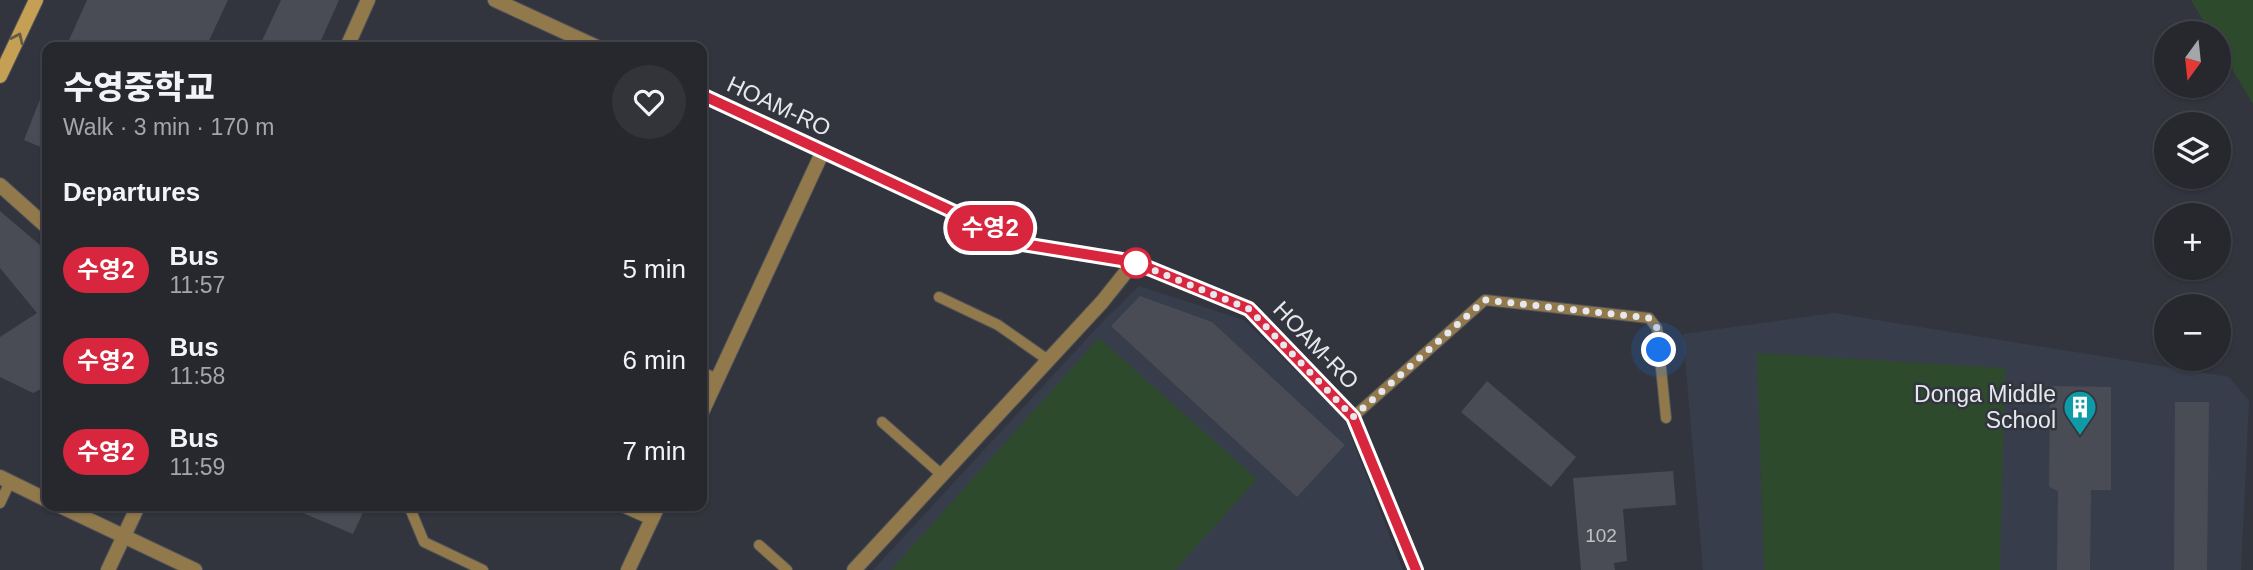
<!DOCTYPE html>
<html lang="en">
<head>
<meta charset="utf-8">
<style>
  :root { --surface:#26282e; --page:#32343a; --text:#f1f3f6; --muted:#a4a6aa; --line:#42444a }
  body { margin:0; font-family:Helvetica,"Noto Sans KR",sans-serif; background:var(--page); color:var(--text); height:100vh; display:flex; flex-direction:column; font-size:26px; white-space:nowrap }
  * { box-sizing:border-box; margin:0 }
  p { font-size:23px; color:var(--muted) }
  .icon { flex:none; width:38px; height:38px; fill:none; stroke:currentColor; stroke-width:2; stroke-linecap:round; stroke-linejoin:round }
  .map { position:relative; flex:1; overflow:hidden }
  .sheet { position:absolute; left:42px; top:42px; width:665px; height:469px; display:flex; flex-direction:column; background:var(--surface); border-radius:14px; box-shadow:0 2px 5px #0004,0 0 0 2px var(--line) }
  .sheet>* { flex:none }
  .badge { padding:0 14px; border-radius:23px; font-size:24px; line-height:46px }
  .needle { width:46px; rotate:195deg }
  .tools { position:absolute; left:2154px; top:21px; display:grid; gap:14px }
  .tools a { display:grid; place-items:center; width:77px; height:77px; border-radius:50%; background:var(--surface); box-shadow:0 2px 5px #0004,0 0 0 2px var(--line); font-size:35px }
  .you { position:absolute; width:35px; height:35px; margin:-18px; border:5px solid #fff; border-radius:50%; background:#1a73e8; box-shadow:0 0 0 10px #1a73e833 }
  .map>.badge { position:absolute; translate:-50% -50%; box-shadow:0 0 0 4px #fff }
  h2 { padding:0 21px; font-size:26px; line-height:63px }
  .round { display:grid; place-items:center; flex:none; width:74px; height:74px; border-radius:37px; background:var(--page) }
  .headline { display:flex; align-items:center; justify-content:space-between; height:119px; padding:0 21px }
  h1 { font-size:33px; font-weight:800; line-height:52px }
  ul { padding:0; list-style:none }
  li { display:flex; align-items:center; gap:21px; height:91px; padding:0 21px }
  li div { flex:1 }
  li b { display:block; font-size:26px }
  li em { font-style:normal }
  li .badge { min-width:77px; font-weight:700; text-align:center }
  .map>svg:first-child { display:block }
  .built { fill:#373d4b }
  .green { fill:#2e4a2d }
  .building { fill:#494c55 }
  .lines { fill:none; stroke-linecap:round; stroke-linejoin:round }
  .service-casing { stroke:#4f5259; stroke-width:12 }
  .minor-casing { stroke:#4f5259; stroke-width:16 }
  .tertiary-casing { stroke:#4f5259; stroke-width:16 }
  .secondary-casing { stroke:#4f5259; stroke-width:16 }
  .service { stroke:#91794c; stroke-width:10 }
  .minor { stroke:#91794c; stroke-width:14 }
  .tertiary { stroke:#91794c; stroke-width:14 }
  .secondary { stroke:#c49f54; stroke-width:14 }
  .oneway { stroke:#655a45 }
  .line-casing { stroke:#fff; stroke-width:16 }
  .line { stroke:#d7263d; stroke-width:10 }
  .walk { stroke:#e6e8ee; stroke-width:7; stroke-dasharray:0 12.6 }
  .stop-dot { fill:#fff; stroke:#d7263d; stroke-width:3.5 }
  .labels { text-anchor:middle; stroke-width:5; stroke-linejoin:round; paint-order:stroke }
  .number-label { font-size:19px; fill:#bfc1c8 }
  .street-label { font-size:23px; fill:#e6e8ee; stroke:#32353d }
  .poi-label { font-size:23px; fill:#e6e8ee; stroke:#32353d; text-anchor:end }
</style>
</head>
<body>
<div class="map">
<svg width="2253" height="570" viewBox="0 0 2253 570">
  <rect width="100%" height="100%" fill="#32353d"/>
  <!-- built -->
  <g class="built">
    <path d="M 1139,286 L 1244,320 L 1344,418 L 1403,570 L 873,570 L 1104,320 Z"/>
    <path d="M 1834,313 L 2229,377 L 2249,401 L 2241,570 L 1703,570 L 1683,334 Z"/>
  </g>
  <!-- green -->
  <g class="green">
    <path d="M 2191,0 L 2253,0 L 2253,104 L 2219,47 L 2219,33 L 2211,33 Z"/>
    <path d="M 1099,338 L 1257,479 L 1175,570 L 891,570 Z"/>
    <path d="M 1757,353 L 2005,368 L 2000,570 L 1764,570 Z"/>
  </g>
  <!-- building -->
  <g class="building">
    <path d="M 87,0 L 228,0 L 206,47 L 66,47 Z"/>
    <path d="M 281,0 L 339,0 L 318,47 L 259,47 Z"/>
    <path d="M 46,84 L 47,137 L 43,148 L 24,140 Z"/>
    <path d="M 0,211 L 47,251 L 47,386 L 33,393 L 0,377 L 0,337 L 37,313 L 0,268 Z"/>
    <path d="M 1140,296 L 1212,322 L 1345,445 L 1297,497 L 1111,326 Z"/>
    <path d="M 1487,381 L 1576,457 L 1551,487 L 1461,412 Z"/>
    <path d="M 2050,386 L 2111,387 L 2111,490 L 2091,490 L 2090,570 L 2057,570 L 2058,491 L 2049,487 Z"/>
    <path d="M 2175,402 L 2209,402 L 2207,570 L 2174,570 Z"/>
    <path d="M 1673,471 L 1676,505 L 1623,509 L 1627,561 L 1614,563 L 1615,570 L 1581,570 L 1573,478 Z"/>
    <path d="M 286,506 L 366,506 L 353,534 Z"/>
  </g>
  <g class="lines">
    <defs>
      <g id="service">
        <path d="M 939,297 L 998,325 L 1048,360"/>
        <path d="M 702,372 L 717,379"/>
        <path d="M 1353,417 L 1485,300 L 1649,318 L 1657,328 L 1666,418"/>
        <path d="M 882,422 L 942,475"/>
        <path d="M 0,503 L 10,482"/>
        <path d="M 409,506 L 424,542 L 483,570"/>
        <path d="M 759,545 L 787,570"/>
      </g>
      <g id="minor">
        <path d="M 347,47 L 368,0"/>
        <path d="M 0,185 L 47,227"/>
        <path d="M 702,412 L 823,151"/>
        <path d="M 0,477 L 47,500"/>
        <path d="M 60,506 L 195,570"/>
        <path d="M 625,506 L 652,518"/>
        <path d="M 108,570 L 138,506"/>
        <path d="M 628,570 L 658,506"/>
        <path d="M 854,570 L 1102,302 L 1134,262"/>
      </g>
      <g id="tertiary">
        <path d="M 495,0 L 597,47"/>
        <path d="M 702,95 L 1023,244 L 1134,262 L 1249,309 L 1353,417 L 1416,570"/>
      </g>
      <path id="secondary" d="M 0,76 L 36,0"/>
    </defs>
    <!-- service casing -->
    <use href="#service" class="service-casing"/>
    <!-- minor casing -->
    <use href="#minor" class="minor-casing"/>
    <!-- tertiary casing -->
    <use href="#tertiary" class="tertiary-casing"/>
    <!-- secondary casing -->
    <use href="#secondary" class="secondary-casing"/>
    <!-- service -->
    <use href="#service" class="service"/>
    <!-- minor -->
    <use href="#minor" class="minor"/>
    <!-- tertiary -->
    <use href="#tertiary" class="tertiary"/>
    <!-- secondary -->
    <use href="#secondary" class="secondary"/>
  </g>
  <!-- one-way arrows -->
  <defs><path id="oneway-chevron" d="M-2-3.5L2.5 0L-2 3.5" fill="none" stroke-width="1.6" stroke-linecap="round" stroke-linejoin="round" transform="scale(1.75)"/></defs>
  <use class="oneway" href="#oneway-chevron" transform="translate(18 38) rotate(-65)"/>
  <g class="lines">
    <defs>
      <path id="line" d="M 702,95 L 1023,244 L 1134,262 L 1249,309 L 1353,417 L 1416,570"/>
    </defs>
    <!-- line casing -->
    <use href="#line" class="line-casing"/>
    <!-- line -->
    <use href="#line" class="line"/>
    <!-- walk -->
    <path class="walk" d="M 1136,263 L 1134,262 L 1249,309 L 1353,417 L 1485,300 L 1649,318 L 1657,328 L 1659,350"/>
  </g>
  <!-- icons -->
  <defs>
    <symbol id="building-pin" viewBox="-11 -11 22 30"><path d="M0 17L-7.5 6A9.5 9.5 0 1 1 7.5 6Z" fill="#0f9aa8" stroke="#32353d"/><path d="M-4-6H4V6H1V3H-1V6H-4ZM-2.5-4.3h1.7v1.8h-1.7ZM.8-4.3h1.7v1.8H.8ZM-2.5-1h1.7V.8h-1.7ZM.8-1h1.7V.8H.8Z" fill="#fff"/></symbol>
  </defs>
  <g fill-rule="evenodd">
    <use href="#building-pin" x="2061" y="388" width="38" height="52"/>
  </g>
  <!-- markers -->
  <circle class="stop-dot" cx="1136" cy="263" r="14"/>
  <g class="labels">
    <!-- number labels -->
    <g class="number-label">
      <text x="1601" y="542">102</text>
    </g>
    <!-- street labels -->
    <g class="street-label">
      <text transform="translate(779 106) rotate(25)" y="8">HOAM-RO</text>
      <text transform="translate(1316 345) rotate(46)" y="8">HOAM-RO</text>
    </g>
    <!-- poi labels -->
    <g class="poi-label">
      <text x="2056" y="402">Donga Middle<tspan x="2056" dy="26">School</tspan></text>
    </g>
  </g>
</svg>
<div class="tools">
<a><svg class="needle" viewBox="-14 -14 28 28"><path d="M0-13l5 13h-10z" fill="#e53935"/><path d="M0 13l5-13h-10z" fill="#a4a6aa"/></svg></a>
<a><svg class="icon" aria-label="layers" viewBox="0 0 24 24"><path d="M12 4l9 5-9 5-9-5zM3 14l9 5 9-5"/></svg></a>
<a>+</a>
<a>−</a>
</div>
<div class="you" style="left:1659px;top:350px"></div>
<b class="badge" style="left:990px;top:228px;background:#d7263d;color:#fff">수영2</b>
<section class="sheet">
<div class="headline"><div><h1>수영중학교</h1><p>Walk · 3 min · 170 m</p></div><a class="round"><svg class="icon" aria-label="heart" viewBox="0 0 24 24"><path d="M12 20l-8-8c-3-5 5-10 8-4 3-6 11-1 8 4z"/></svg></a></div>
<h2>Departures</h2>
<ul>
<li><span class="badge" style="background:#d7263d;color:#fff">수영2</span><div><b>Bus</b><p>11:57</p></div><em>5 min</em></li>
<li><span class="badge" style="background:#d7263d;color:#fff">수영2</span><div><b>Bus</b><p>11:58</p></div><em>6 min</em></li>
<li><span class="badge" style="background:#d7263d;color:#fff">수영2</span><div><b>Bus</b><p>11:59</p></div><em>7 min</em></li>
</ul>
</section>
</div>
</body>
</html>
